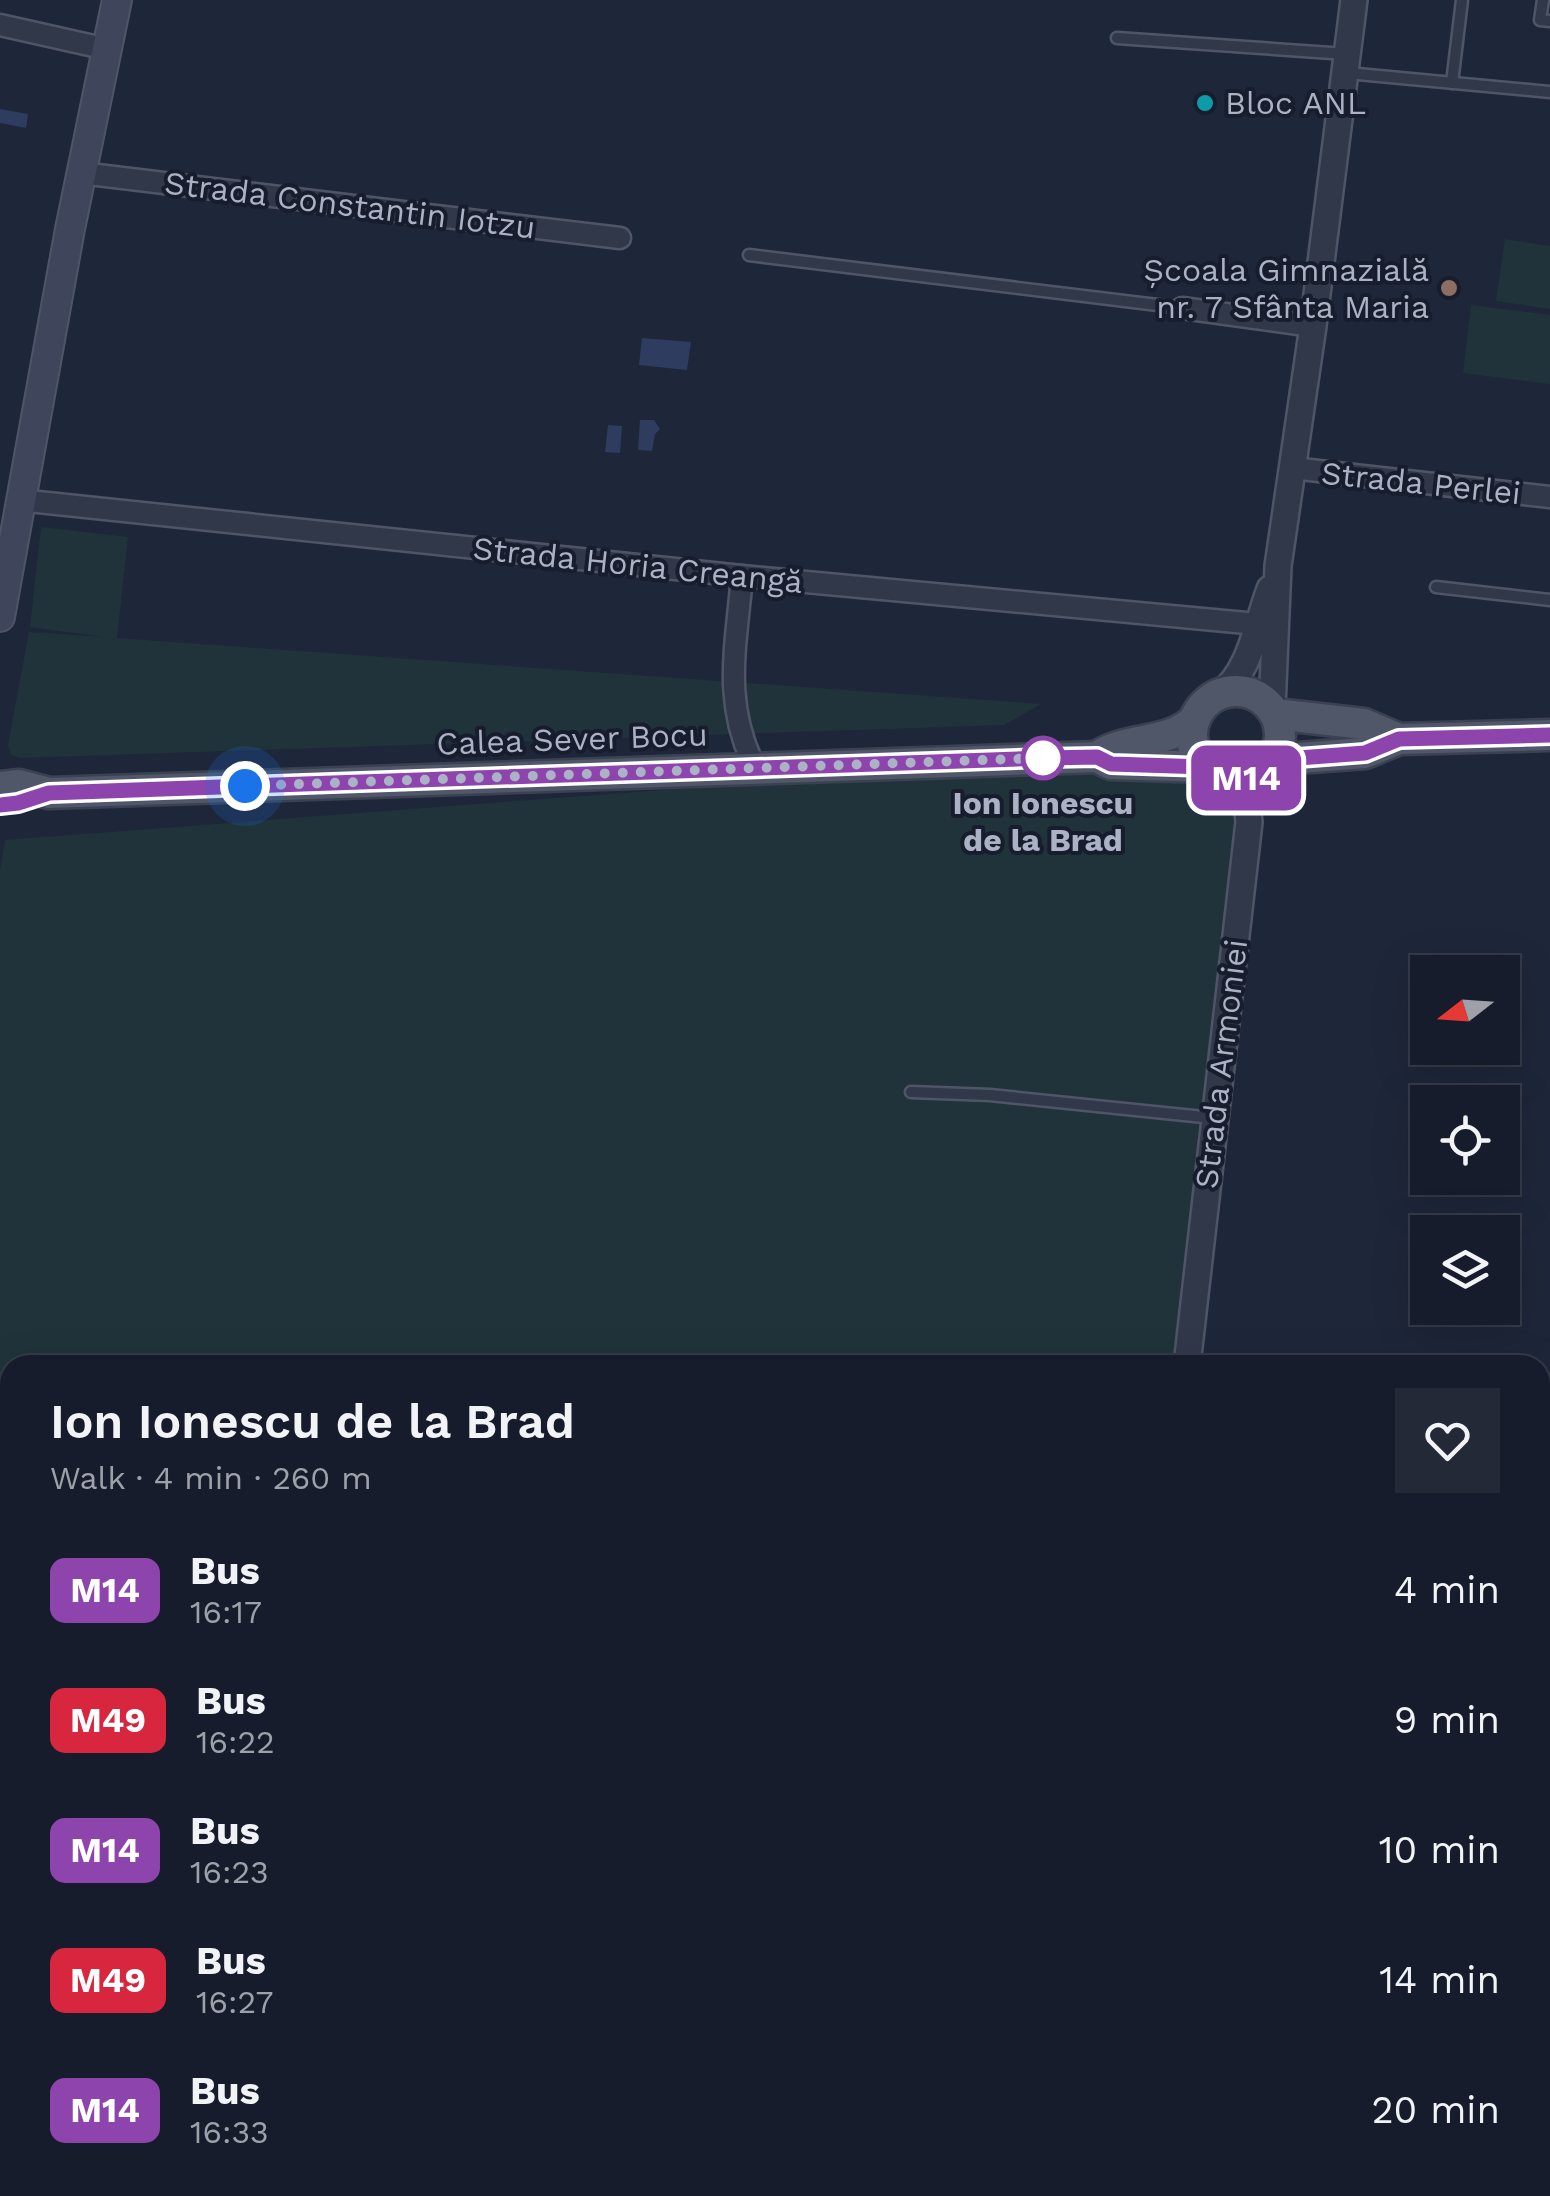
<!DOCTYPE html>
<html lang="en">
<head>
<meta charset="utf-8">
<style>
  :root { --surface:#161c2b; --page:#232937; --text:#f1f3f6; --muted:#9ea1a9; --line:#353a47 }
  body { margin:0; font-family:"Work Sans",sans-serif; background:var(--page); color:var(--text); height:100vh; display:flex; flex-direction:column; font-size:38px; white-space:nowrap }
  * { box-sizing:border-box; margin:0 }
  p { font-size:32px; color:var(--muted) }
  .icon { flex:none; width:55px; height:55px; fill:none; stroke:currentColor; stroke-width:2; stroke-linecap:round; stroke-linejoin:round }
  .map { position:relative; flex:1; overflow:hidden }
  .side { position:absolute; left:0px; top:1355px; width:1550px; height:842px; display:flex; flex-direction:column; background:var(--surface); border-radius:30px 30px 0 0; box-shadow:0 10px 40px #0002,0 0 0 2px var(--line) }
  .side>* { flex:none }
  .badge { padding:0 20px; border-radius:15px; font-size:35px; line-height:65px }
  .needle { width:65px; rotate:253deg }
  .fabs { position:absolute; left:1410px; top:955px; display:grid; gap:20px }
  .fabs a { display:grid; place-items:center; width:110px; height:110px; border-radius:0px; background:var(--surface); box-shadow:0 10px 40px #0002,0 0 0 2px var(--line); font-size:50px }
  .you { position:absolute; width:50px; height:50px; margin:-25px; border:8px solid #fff; border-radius:50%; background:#1a73e8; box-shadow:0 0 0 15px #1a73e833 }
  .map>.badge { position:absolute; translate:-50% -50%; box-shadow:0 0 0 5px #fff }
  .round { display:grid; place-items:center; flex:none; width:105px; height:105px; border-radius:0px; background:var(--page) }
  .overview { display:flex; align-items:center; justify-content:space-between; height:170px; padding:0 50px }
  h1 { font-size:48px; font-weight:600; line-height:75px }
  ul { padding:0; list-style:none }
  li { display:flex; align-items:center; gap:30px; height:130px; padding:0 50px }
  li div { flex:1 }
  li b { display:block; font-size:38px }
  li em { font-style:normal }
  li .badge { min-width:110px; font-weight:700; text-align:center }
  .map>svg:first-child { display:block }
  .green { fill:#20333a }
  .water { fill:#2e3c5f }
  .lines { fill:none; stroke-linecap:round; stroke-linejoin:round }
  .service-casing { stroke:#4f5567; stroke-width:15 }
  .minor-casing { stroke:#4f5567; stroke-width:25 }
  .tertiary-casing { stroke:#4f5567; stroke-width:30 }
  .secondary-casing { stroke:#4f5567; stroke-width:32 }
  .primary-casing { stroke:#3b4152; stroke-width:35 }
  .service { stroke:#313849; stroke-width:10 }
  .minor { stroke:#313849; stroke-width:20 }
  .tertiary { stroke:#313849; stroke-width:25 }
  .secondary { stroke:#3f465c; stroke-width:28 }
  .primary { stroke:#4f5769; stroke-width:30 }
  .line-casing { stroke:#fff; stroke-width:22 }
  .line { stroke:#8e44ad; stroke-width:15 }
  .walk { stroke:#abb2c6; stroke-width:10; stroke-dasharray:0 18 }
  .culture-dot { fill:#0f9aa8; stroke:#171d2d; stroke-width:4 }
  .education-dot { fill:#8d6e63; stroke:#171d2d; stroke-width:4 }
  .stop-dot { fill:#fff; stroke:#8e44ad; stroke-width:5 }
  .labels { text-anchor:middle; stroke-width:8; stroke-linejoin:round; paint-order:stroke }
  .poi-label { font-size:32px; fill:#abb2c6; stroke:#171d2d; text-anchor:start }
  .street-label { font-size:32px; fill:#abb2c6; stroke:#171d2d }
  .stop-label { font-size:32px; font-weight:bold; fill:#abb2c6; stroke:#171d2d }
</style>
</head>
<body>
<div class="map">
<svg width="1550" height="2196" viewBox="0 0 1550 2196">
  <rect width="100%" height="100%" fill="#1e2639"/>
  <!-- green -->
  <g class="green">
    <path d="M 1505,239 L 1550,246 L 1550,309 L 1496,301 Z"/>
    <path d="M 1471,305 L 1550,315 L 1550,384 L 1463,373 Z"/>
    <path d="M 41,527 L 128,537 L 117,638 L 1041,704 L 1004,725 L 20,758 L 11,755 L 8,745 L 29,632 L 104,637 L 30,627 Z"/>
    <path d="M 1196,754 L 1246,803 L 1185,1365 L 10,1365 L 10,1420 L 0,1419 L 0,870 L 5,840 L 1097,757 Z"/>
  </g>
  <!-- water -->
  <g class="water">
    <path d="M 0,109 L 28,114 L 26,128 L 0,123 Z"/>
    <path d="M 642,338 L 691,342 L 687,370 L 639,365 Z"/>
    <path d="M 640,420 L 654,420 L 660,429 L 655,434 L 652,451 L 638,450 Z"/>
    <path d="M 608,425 L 622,426 L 620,453 L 605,452 Z"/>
  </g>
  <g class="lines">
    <defs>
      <g id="service">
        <path d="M 1543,0 L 1540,20 L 1550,21"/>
        <path d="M 1117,38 L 1346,54"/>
        <path d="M 1347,73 L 1550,92"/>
        <path d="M 1452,83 L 1462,0"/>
        <path d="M 749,255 L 1182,308"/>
        <path d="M 1436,587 L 1550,600"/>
        <path d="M 911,1092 L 990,1095 L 1213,1118"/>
        <path d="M 1540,1818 L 1550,1819"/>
        <path d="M 0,2029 L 10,2030"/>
      </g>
      <g id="minor">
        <path d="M 0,25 L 107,49"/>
        <path d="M 81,173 L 620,238"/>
        <path d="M 1182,308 L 1313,326"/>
        <path d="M 1292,468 L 1550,497"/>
        <path d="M 19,500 L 742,576 L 1257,624"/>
        <path d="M 742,576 C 736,648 722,701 755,768"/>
        <path d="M 0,1598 L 10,1599"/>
        <path d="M 0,1747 L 10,1761"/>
        <path d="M 1540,2118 L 1550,2119"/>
        <path d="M 319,2188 L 326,2196"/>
        <path d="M 590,2196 L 591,2188"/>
        <path d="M 827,2196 L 828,2188"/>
      </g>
      <g id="tertiary">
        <path d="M 1218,695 C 1250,675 1257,623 1270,589"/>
        <path d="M 1272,709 L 1278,566 L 1313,326 L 1354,0"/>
        <path d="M 1187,1365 L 1249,822 C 1248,800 1239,786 1219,776"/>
        <path d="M 1083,2196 L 1085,2188"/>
      </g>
      <path id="secondary" d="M 0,617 L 70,229 L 117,0"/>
      <g id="primary">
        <circle cx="1236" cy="735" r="44"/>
        <path d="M 1275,714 L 1364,724 L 1399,739"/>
        <path d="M 1097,757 C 1126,736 1168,746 1195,719"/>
        <path d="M 1272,760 L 1365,753 L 1399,739 L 1550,735"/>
        <path d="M 0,787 L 19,785 L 49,793 L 1097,757 L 1111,764 L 1206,767"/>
      </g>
    </defs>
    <!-- service casing -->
    <use href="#service" class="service-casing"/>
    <!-- minor casing -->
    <use href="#minor" class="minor-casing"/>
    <!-- tertiary casing -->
    <use href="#tertiary" class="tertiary-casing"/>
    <!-- secondary casing -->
    <use href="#secondary" class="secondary-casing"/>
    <!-- primary casing -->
    <use href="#primary" class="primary-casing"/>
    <!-- service -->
    <use href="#service" class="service"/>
    <!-- minor -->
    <use href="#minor" class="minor"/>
    <!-- tertiary -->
    <use href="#tertiary" class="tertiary"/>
    <!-- secondary -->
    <use href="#secondary" class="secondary"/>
    <!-- primary -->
    <use href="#primary" class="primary"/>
  </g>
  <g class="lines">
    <defs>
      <path id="line" d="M 0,805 L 18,803 L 49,793 L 1045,758 L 1097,757 L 1111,764 L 1206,767 L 1219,776 L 1235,779 L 1256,774 L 1272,760 L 1365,753 L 1399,739 L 1550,735"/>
    </defs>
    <!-- line casing -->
    <use href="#line" class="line-casing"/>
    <!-- line -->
    <use href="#line" class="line"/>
    <!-- walk -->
    <path class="walk" d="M 245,786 L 1043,758"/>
  </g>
  <!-- markers -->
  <circle class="culture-dot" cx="1205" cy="103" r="10"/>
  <circle class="education-dot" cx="1449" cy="288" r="10"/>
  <circle class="stop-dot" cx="1043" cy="758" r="20"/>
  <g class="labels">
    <!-- poi labels -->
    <g class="poi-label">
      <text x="1225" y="114">Bloc ANL</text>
      <text x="1429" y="281" text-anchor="end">Școala Gimnazială<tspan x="1429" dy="37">nr. 7 Sfânta Maria</tspan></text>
    </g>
    <!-- street labels -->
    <g class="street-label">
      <text transform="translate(350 205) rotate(7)" y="11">Strada Constantin Iotzu</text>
      <text transform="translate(1421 483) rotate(6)" y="11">Strada Perlei</text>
      <text transform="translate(638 565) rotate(6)" y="11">Strada Horia Creangă</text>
      <text transform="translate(572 739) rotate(-2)" y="11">Calea Sever Bocu</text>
      <text transform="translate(1221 1064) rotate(-83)" y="11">Strada Armoniei</text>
    </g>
    <!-- stop labels -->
    <g class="stop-label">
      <text x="1043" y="814">Ion Ionescu<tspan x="1043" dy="37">de la Brad</tspan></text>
    </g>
  </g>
</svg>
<div class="fabs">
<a><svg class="needle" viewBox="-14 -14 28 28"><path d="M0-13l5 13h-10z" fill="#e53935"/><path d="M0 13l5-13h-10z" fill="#9ea1a9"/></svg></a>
<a><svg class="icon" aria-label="locate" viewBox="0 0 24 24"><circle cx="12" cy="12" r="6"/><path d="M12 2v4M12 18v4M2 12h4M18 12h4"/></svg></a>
<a><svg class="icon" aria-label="layers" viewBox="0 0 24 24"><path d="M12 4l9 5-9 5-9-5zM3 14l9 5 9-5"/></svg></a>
</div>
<div class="you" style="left:245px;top:786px"></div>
<b class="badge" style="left:1246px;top:778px;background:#8e44ad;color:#fff">M14</b>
<section class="side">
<div class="overview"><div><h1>Ion Ionescu de la Brad</h1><p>Walk · 4 min · 260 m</p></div><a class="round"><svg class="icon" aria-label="heart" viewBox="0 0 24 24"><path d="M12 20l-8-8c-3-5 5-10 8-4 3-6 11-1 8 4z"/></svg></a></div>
<ul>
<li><span class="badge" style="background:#8e44ad;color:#fff">M14</span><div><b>Bus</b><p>16:17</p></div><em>4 min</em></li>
<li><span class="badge" style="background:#d7263d;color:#fff">M49</span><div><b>Bus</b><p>16:22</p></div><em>9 min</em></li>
<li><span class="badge" style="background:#8e44ad;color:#fff">M14</span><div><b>Bus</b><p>16:23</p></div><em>10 min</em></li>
<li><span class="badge" style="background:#d7263d;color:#fff">M49</span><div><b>Bus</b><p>16:27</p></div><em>14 min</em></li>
<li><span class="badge" style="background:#8e44ad;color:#fff">M14</span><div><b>Bus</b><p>16:33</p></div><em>20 min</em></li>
</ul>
</section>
</div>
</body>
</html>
